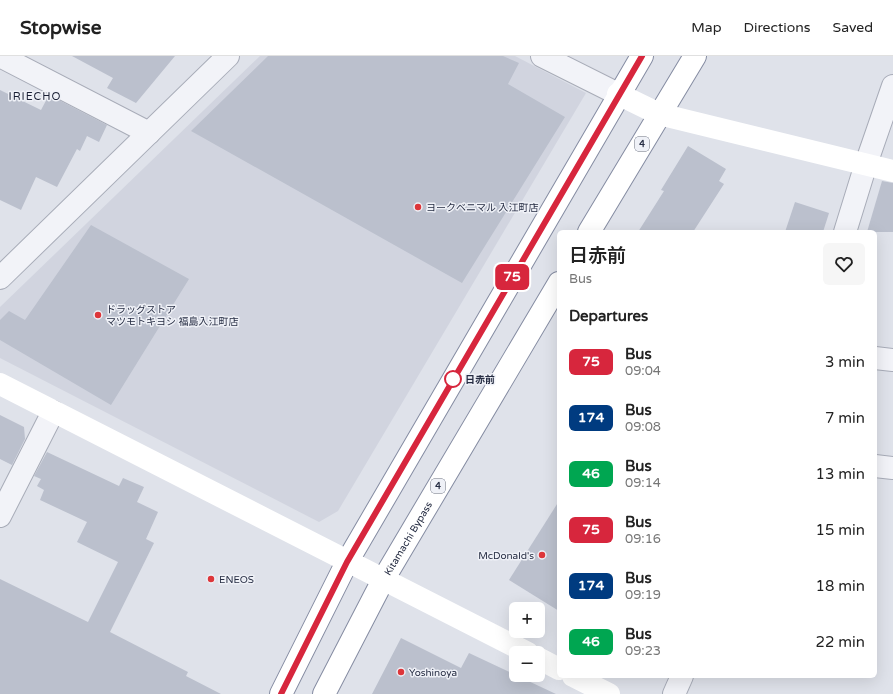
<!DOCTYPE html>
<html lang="en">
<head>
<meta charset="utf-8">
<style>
  :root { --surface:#fff; --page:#f6f6f6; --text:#222; --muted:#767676; --line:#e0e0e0 }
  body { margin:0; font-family:"Varela Round","Noto Sans JP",sans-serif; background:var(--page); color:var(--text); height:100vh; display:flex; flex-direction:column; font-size:15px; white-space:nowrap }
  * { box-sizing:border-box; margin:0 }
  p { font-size:13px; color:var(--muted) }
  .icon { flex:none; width:22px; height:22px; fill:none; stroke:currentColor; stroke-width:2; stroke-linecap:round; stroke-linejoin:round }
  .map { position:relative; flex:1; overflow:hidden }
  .sheet { position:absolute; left:557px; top:174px; width:320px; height:448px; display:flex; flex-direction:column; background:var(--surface); border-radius:6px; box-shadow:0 4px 16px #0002 }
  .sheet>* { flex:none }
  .badge { padding:0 8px; border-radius:6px; font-size:14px; line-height:26px }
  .fabs { position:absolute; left:509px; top:546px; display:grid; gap:8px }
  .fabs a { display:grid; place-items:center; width:36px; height:36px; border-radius:6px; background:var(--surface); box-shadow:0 4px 16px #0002; font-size:20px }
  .map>.badge { position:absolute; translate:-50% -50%; box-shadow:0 0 0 2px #fff }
  h2 { padding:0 12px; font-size:15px; line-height:36px }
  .round { display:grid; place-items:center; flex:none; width:42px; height:42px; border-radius:6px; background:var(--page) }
  .overview { display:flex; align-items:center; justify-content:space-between; height:68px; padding:0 12px }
  h1 { font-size:19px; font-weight:600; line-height:30px }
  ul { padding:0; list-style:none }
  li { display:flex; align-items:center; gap:12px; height:56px; padding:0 12px }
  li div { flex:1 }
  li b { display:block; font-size:15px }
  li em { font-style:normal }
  li .badge { min-width:44px; font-weight:700; text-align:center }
  header { display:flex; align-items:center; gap:24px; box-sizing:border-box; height:56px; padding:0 20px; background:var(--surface); border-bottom:1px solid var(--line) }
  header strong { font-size:19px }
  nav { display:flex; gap:22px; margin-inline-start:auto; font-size:14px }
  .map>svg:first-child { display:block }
  .built { fill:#d1d4df }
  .building { fill:#bbc0cd }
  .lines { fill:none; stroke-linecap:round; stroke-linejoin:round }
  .street-casing { stroke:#a8acb8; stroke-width:24 }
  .highway-casing { stroke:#858ca2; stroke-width:24 }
  .street { stroke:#f2f3f8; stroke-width:22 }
  .secondary { stroke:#fff; stroke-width:22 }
  .highway { stroke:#fff; stroke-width:22 }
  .line-casing { stroke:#fff; stroke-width:9 }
  .line { stroke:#d7263d; stroke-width:6 }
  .poi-dot { fill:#dd363a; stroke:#eff1f7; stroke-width:1.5 }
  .stop-dot { fill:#fff; stroke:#d7263d; stroke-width:2 }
  .labels { text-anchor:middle; stroke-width:3; stroke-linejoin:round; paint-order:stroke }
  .shield { fill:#eff1f7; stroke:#626879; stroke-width:1 }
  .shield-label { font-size:9px; font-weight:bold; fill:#262d43 }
  .poi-label { font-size:10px; fill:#262d43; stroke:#eff1f7; text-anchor:start }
  .stop-label { font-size:10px; font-weight:bold; fill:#262d43; stroke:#eff1f7; text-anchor:start }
  .street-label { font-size:10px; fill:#262d43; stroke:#eff1f7 }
  .neighbourhood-label { font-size:11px; letter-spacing:1px; fill:#181e33; stroke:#eff1f7 }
</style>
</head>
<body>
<header>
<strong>Stopwise</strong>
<nav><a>Map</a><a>Directions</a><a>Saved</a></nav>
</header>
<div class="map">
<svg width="893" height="638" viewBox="0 0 893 638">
  <rect width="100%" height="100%" fill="#dfe2ea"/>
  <!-- built -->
  <path class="built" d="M 260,0 L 515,0 L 586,37 L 338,455 L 319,466 L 0,302 L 0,251 Z"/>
  <!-- building -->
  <g class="building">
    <path d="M 72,0 L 175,0 L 136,47 L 107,32 L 113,22 Z"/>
    <path d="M 268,0 L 503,0 L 519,7 L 508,28 L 565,61 L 462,227 L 191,75 Z"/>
    <path d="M 0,34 L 41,54 L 49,39 L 107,69 L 99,86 L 87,80 L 80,95 L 77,93 L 57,131 L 36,121 L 21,154 L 0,144 Z"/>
    <path d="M 688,90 L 726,113 L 719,125 L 724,128 L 693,176 L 638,176 L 664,135 L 661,134 Z"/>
    <path d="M 882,125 L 893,127 L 893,176 L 867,176 Z"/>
    <path d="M 795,146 L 829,157 L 823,176 L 785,176 Z"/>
    <path d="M 91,169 L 189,223 L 111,349 L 0,284 L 0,264 L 9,255 L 25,264 Z"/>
    <path d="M 0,359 L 24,371 L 25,383 L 12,409 L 0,403 Z"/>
    <path d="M 47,396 L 119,430 L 123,422 L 144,431 L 137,446 L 158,456 L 146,483 L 154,487 L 110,576 L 188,616 L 186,620 L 221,638 L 0,638 L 0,523 L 88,566 L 118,506 L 77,486 L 87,466 L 40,444 L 44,434 L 37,430 L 41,423 L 34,420 Z"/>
    <path d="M 559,445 L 559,555 L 509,524 Z"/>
    <path d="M 401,582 L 461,612 L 469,597 L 556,638 L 372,638 Z"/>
  </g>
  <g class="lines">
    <defs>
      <g id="street">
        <path d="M 0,0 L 149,77"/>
        <path d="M 542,0 L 618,38"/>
        <path d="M 845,176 L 866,108 L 893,30"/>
        <path d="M 0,222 L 228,0"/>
        <path d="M 875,302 L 893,304"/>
        <path d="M 875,410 L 893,412"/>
        <path d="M 0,460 L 53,356"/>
        <path d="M 674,638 L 682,620"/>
      </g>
      <g id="highway">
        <path d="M 589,176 L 695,0"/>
        <path d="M 281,638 L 347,506 L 642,0"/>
        <path id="s1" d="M 324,638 L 383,524 L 559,227"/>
      </g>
    </defs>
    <!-- street casing -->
    <use href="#street" class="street-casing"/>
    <!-- highway casing -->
    <use href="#highway" class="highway-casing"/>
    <!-- street -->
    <use href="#street" class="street"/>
    <!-- secondary -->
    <g class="secondary">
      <path d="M 618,38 L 659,58 L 893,115"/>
      <path d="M 0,328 L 528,597"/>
      <path d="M 538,602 L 559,613"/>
      <path d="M 573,620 L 609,638"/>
    </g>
    <!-- highway -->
    <use href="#highway" class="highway"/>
  </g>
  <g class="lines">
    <defs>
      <path id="line" d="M 281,638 L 347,506 L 642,0"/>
    </defs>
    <!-- line casing -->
    <use href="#line" class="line-casing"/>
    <!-- line -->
    <use href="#line" class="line"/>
  </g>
  <!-- markers -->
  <g class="poi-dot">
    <circle cx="418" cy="151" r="4"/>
    <circle cx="98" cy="259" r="4"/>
    <circle cx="542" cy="499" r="4"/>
    <circle cx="211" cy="523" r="4"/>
    <circle cx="401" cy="616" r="4"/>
  </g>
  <circle class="stop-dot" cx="453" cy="323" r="8"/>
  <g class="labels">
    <!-- shield labels -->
    <g class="shield">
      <rect x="635" y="81" width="14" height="14" rx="3"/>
      <rect x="431" y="423" width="14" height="14" rx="3"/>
    </g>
    <g class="shield-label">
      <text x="642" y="91">4</text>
      <text x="438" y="433">4</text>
    </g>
    <!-- poi labels -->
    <g class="poi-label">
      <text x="426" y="155">ヨークベニマル 入江町店</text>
      <text x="106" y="257">ドラッグストア<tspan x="106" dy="12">マツモトキヨシ 福島入江町店</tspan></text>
      <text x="534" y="503" text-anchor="end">McDonald's</text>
      <text x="219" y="527">ENEOS</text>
      <text x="409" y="620">Yoshinoya</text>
    </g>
    <!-- stop labels -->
    <g class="stop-label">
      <text x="465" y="327">日赤前</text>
    </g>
    <!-- street labels -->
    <g class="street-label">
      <text dy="4" stroke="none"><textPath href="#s1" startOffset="177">Kitamachi Bypass</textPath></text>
    </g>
    <!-- neighbourhood labels -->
    <g class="neighbourhood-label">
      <text x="35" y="44">IRIECHO</text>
    </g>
  </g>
</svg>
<div class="fabs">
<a>+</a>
<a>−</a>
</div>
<b class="badge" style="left:512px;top:221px;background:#d7263d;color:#fff">75</b>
<section class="sheet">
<div class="overview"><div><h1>日赤前</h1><p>Bus</p></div><a class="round"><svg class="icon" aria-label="heart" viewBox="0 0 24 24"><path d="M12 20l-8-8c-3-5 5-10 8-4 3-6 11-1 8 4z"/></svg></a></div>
<h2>Departures</h2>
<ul>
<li><span class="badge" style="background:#d7263d;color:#fff">75</span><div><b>Bus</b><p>09:04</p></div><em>3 min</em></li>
<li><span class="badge" style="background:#003b80;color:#fff">174</span><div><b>Bus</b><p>09:08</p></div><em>7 min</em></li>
<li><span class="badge" style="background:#00a651;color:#fff">46</span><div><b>Bus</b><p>09:14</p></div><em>13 min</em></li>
<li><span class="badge" style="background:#d7263d;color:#fff">75</span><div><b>Bus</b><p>09:16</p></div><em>15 min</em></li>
<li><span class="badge" style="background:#003b80;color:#fff">174</span><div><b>Bus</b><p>09:19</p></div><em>18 min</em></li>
<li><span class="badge" style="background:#00a651;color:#fff">46</span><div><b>Bus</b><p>09:23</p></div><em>22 min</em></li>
</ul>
</section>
</div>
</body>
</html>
